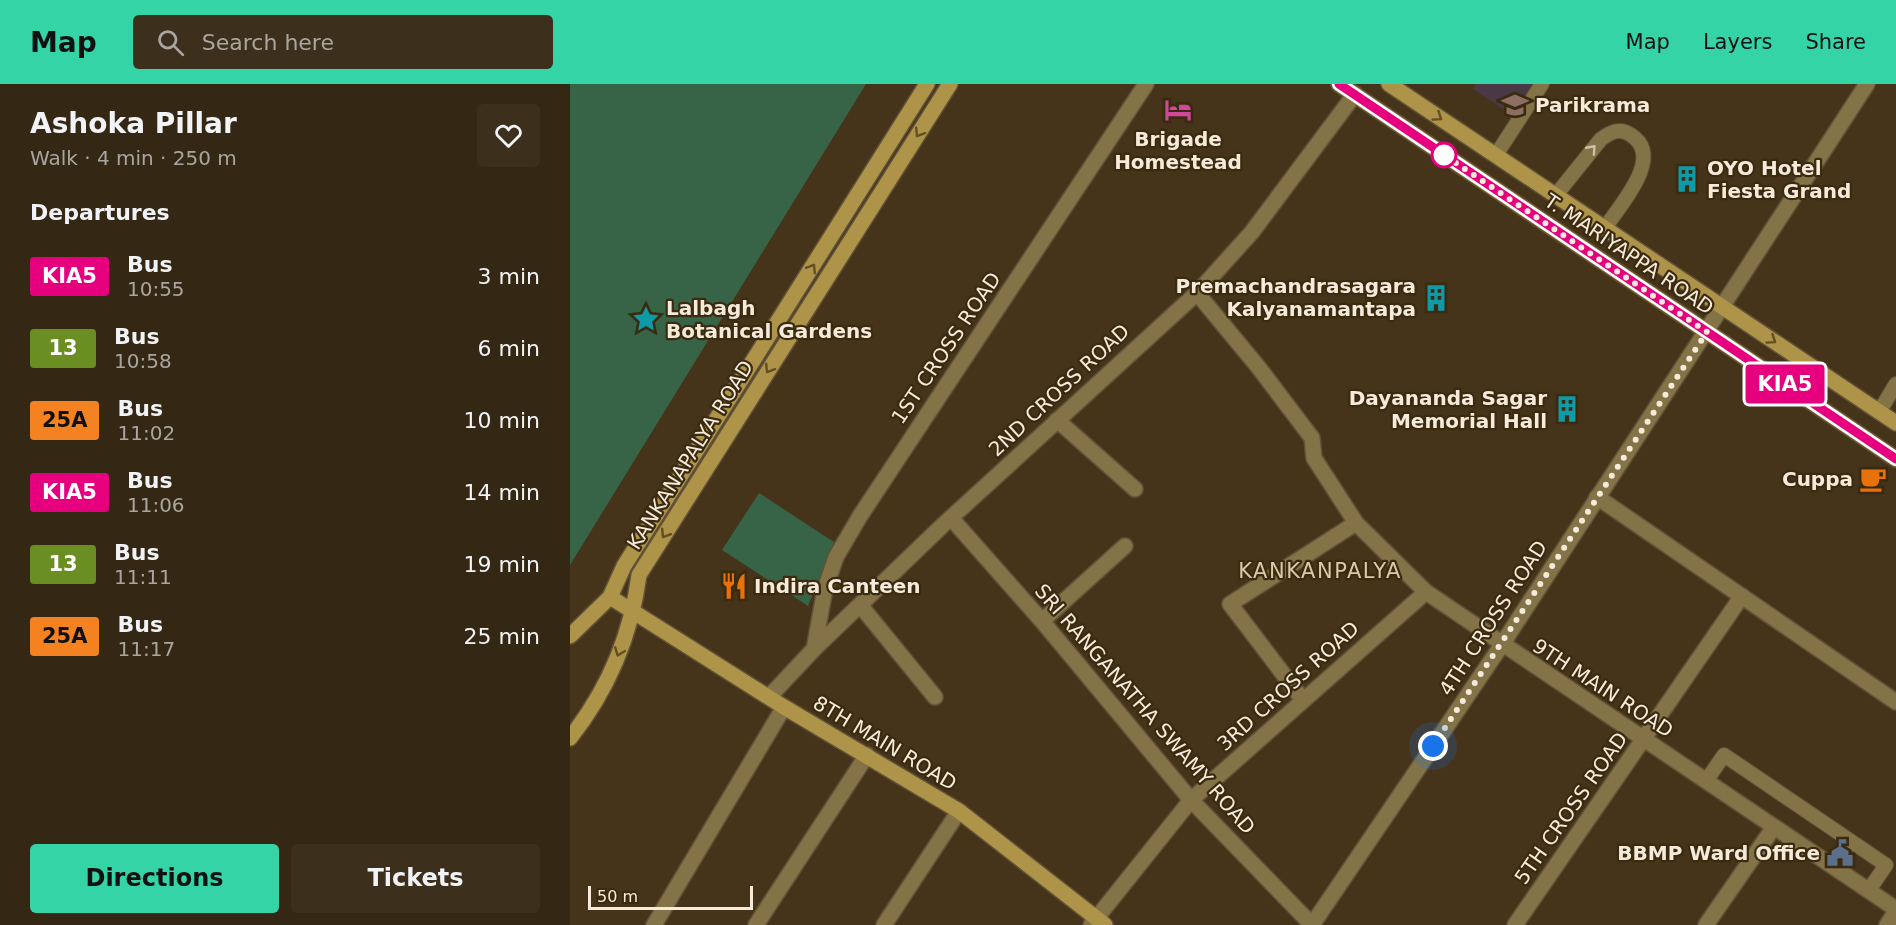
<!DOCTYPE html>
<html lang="en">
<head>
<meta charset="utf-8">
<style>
  :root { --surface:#342713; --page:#3c2f1c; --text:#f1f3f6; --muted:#a9a5a0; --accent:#35d4a7 }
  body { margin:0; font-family:"DejaVu Sans",sans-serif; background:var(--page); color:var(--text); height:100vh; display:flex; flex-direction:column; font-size:22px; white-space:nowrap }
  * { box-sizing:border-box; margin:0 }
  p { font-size:20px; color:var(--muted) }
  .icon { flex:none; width:33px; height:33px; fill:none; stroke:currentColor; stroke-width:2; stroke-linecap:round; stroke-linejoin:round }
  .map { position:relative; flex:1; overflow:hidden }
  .drawer { display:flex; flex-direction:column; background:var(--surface); width:570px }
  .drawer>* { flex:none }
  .badge { padding:0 12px; border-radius:4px; font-size:21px; line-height:39px }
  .scale { position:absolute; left:18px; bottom:15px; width:165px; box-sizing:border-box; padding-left:6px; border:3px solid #f6ebdb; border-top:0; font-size:16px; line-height:21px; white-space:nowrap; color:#f6ebdb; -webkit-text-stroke:4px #3a2a0f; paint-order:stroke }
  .you { position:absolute; width:30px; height:30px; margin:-15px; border:4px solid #fff; border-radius:50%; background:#1a73e8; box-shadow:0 0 0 9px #1a73e833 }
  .map>.badge { position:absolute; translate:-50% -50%; box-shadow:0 0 0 3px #fff }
  h2 { padding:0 30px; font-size:22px; line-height:54px }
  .round { display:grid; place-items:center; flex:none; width:63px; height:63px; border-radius:6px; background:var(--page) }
  .headline { display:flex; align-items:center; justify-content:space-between; height:102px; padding:0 30px }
  h1 { font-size:28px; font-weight:600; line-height:45px }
  .primary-button { display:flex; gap:12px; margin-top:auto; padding:12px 30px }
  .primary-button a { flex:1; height:69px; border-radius:6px; background:var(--accent); color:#111; font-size:24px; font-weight:600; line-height:69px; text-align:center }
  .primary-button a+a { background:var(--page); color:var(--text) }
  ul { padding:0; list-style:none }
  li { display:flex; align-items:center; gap:18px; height:72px; padding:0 30px }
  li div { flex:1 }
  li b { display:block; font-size:22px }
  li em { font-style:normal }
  li .badge { min-width:66px; font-weight:700; text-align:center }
  header { display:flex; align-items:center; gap:36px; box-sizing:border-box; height:84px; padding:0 30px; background:var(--accent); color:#111 }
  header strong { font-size:28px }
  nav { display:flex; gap:33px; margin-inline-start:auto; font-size:21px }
  .search { width:420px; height:54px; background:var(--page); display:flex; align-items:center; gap:15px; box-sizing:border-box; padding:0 21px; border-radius:6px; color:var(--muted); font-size:22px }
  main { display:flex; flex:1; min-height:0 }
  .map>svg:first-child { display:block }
  .education { fill:#4a3944 }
  .green { fill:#376446 }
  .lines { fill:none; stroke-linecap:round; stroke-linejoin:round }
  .lane-casing { stroke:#615138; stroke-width:16 }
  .street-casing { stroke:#615138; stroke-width:18 }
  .secondary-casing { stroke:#615138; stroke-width:18 }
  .lane { stroke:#837346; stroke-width:14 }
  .street { stroke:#837346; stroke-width:15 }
  .secondary { stroke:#ae9448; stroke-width:15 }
  .oneway { stroke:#634f23 }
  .oneway2 { stroke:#cec1a7 }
  .line-casing { stroke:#fff; stroke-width:14 }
  .line { stroke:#e6007e; stroke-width:9 }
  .walk { stroke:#f6ebdb; stroke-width:6; stroke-dasharray:0 10.8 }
  .stop-dot { fill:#fff; stroke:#e6007e; stroke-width:3 }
  .labels { text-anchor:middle; stroke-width:4.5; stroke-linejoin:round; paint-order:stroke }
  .poi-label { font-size:20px; font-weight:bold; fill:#f6ebdb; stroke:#3a2a0f; text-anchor:start }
  .street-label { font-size:20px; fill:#f6ebdb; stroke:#3a2a0f }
  .neighbourhood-label { font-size:21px; letter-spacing:1.5px; fill:#dcc7a9; stroke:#3a2a0f }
</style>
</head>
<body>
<header>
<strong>Map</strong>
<div class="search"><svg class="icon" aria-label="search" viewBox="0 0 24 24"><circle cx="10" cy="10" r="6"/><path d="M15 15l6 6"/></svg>Search here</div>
<nav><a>Map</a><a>Layers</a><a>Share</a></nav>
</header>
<main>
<section class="drawer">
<div class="headline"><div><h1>Ashoka Pillar</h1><p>Walk · 4 min · 250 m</p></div><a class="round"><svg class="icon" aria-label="heart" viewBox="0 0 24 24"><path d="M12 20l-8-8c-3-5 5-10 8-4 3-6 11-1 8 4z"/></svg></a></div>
<h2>Departures</h2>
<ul>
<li><span class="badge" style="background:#e6007e;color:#fff">KIA5</span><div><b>Bus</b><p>10:55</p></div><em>3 min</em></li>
<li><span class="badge" style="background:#6b8e23;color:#fff">13</span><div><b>Bus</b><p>10:58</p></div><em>6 min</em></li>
<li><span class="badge" style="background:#f58220;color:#111">25A</span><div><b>Bus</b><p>11:02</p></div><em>10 min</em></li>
<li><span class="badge" style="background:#e6007e;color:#fff">KIA5</span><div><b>Bus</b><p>11:06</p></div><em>14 min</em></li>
<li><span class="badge" style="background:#6b8e23;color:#fff">13</span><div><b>Bus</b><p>11:11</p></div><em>19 min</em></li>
<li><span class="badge" style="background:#f58220;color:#111">25A</span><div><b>Bus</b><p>11:17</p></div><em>25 min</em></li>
</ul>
<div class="primary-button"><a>Directions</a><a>Tickets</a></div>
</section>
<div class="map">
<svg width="1326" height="841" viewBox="0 0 1326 841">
  <rect width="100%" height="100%" fill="#453419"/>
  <!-- education -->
  <path class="education" d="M 906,0 L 976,0 L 951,37 L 903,5 Z"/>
  <!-- green -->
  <g class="green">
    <path d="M 0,0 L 296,0 L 0,481 Z"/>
    <path d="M 189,409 L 264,458 L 238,522 L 152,466 Z"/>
  </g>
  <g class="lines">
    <defs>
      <g id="lane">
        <path d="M 926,71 L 972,0"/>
        <path d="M 986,111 L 1031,55 C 1041,48 1050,43 1061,51 C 1095,73 1050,121 1035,144"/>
        <path d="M 1309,328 L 1326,300"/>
        <path d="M 1136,697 L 1154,671 L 1316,781 L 1299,806"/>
      </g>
      <g id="street">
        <path d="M 627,209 L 689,284 L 742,354 L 744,374 L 786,439 L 856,508 L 1326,825"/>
        <path d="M 487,336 L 565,405"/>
        <path d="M 1027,413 L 1326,618"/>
        <path d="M 381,434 L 472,537 L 621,716 L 742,841"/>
        <path d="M 290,521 L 365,613"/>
        <path d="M 472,537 L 555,462"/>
        <path d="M 244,565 L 255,505 L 266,473 L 290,432 L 576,0"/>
        <path d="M 199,613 L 244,565 L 373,441 L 627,209 L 682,148 L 785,10"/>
        <path d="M 733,616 L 660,520 L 786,439"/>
        <path d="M 84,841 L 214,623"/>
        <path d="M 186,841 L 297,671"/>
        <path d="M 314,841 L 389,727"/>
        <path d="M 521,841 L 621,716 L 856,508"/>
        <path d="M 742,841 L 931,562 L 1297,0"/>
        <path d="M 945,841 L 1172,512"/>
        <path d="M 1136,841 L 1204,743"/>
        <path d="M 1317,841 L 1326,827"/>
      </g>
      <g id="secondary">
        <path d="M 769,0 L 1326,375"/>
        <path d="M 819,0 L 1326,339"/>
        <path d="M 40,513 L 214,623 L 389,727 L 535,841"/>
        <path d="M 0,552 L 40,513 L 54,482 L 357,0"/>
        <path d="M 0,654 C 38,606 61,552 69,491 L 380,0"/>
      </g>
    </defs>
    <!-- lane casing -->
    <use href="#lane" class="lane-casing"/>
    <!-- street casing -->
    <use href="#street" class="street-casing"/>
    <!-- secondary casing -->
    <use href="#secondary" class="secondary-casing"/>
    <!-- lane -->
    <use href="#lane" class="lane"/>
    <!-- street -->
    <use href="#street" class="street"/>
    <!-- secondary -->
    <use href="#secondary" class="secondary"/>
  </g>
  <!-- one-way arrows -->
  <defs><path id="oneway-chevron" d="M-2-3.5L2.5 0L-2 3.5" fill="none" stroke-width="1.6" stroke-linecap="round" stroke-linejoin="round" transform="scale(1.5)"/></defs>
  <g class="oneway">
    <use href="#oneway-chevron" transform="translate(868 33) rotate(34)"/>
    <use href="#oneway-chevron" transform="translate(349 49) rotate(122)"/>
    <use href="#oneway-chevron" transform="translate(242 184) rotate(-58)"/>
    <use href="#oneway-chevron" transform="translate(1202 256) rotate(34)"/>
    <use href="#oneway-chevron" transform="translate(199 285) rotate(122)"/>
    <use href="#oneway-chevron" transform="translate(95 450) rotate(122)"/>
    <use href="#oneway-chevron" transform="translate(49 568) rotate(111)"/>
  </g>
  <use class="oneway2" href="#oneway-chevron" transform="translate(1022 65) rotate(-48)"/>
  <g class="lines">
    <defs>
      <path id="line" d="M 769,0 L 1326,375"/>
    </defs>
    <!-- line casing -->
    <use href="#line" class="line-casing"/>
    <!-- line -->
    <use href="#line" class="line"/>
    <!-- walk -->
    <path class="walk" d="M 863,662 L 1137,248 L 874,71"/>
  </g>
  <!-- icons -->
  <defs>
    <symbol id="school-bare" viewBox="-9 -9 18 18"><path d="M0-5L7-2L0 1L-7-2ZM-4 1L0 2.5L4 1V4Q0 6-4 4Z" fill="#8d6e63" stroke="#3a2a0f" stroke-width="2.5" paint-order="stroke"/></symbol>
    <symbol id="hotel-bare" viewBox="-9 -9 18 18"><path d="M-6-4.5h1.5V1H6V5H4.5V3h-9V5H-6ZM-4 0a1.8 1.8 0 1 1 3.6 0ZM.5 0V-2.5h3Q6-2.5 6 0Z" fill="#d1479c" stroke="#3a2a0f" stroke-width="2.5" paint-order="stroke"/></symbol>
    <symbol id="building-bare" viewBox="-9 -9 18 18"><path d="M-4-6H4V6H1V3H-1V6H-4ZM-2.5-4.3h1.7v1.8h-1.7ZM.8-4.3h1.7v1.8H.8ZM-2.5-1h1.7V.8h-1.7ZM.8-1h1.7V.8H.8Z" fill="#0f9aa8" stroke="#3a2a0f" stroke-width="2.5" paint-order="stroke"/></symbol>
    <symbol id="sight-bare" viewBox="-9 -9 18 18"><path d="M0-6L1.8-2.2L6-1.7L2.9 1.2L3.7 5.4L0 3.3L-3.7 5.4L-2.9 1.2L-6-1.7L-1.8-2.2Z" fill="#0f9aa8" stroke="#3a2a0f" stroke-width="2.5" paint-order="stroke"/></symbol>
    <symbol id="cafe-bare" viewBox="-9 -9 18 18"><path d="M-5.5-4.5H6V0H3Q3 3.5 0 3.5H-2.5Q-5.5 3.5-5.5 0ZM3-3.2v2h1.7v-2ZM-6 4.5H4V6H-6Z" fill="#e8710a" stroke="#3a2a0f" stroke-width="2.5" paint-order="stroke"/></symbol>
    <symbol id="restaurant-bare" viewBox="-9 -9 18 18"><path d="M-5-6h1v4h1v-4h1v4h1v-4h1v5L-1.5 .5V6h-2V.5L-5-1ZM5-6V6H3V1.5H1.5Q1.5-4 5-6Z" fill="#e8710a" stroke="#3a2a0f" stroke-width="2.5" paint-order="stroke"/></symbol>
    <symbol id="civic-bare" viewBox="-9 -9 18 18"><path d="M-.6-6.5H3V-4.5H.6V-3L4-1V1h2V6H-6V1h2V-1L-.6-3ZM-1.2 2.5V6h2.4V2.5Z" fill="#5c6f8a" stroke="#3a2a0f" stroke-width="2.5" paint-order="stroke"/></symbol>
  </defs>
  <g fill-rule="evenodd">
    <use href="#school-bare" x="926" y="2" width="38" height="38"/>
    <use href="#hotel-bare" x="589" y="7" width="38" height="38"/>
    <use href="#building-bare" x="1098" y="76" width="38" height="38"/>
    <use href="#building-bare" x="847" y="195" width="38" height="38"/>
    <use href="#sight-bare" x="57" y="216" width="38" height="38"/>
    <use href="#building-bare" x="978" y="306" width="38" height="38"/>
    <use href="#cafe-bare" x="1284" y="376" width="38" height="38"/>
    <use href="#restaurant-bare" x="145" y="483" width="38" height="38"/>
    <use href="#civic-bare" x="1251" y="750" width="38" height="38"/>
  </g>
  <!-- markers -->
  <circle class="stop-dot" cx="874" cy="71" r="12"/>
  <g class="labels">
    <!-- poi labels -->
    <g class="poi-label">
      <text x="965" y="28">Parikrama</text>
      <text x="608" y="62" text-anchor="middle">Brigade<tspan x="608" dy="23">Homestead</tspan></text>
      <text x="1137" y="91">OYO Hotel<tspan x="1137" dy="23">Fiesta Grand</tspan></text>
      <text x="846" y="209" text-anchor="end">Premachandrasagara<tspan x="846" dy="23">Kalyanamantapa</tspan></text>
      <text x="96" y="231">Lalbagh<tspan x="96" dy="23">Botanical Gardens</tspan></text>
      <text x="977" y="321" text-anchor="end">Dayananda Sagar<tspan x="977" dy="23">Memorial Hall</tspan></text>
      <text x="1283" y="402" text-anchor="end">Cuppa</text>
      <text x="184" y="509">Indira Canteen</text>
      <text x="1250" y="776" text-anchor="end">BBMP Ward Office</text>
    </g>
    <!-- street labels -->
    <g class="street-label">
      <text transform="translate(1059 170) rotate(34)" y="7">T. MARIYAPPA ROAD</text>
      <text transform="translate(376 264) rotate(-56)" y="7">1ST CROSS ROAD</text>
      <text transform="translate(489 306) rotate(-43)" y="7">2ND CROSS ROAD</text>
      <text transform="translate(120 371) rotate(-58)" y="7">KANKANAPALYA ROAD</text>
      <text transform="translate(923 534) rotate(-57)" y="7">4TH CROSS ROAD</text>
      <text transform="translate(718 602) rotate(-42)" y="7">3RD CROSS ROAD</text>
      <text transform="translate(1033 604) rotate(33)" y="7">9TH MAIN ROAD</text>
      <text transform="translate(575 625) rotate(49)" y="7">SRI RANGANATHA SWAMY ROAD</text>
      <text transform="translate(315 659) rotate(31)" y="7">8TH MAIN ROAD</text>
      <text transform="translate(1001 724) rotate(-55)" y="7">5TH CROSS ROAD</text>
    </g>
    <!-- neighbourhood labels -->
    <g class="neighbourhood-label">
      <text x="750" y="494">KANKANPALYA</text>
    </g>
  </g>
</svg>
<div class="scale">50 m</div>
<div class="you" style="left:863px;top:662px"></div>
<b class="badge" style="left:1215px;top:300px;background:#e6007e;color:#fff">KIA5</b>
</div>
</main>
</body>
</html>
